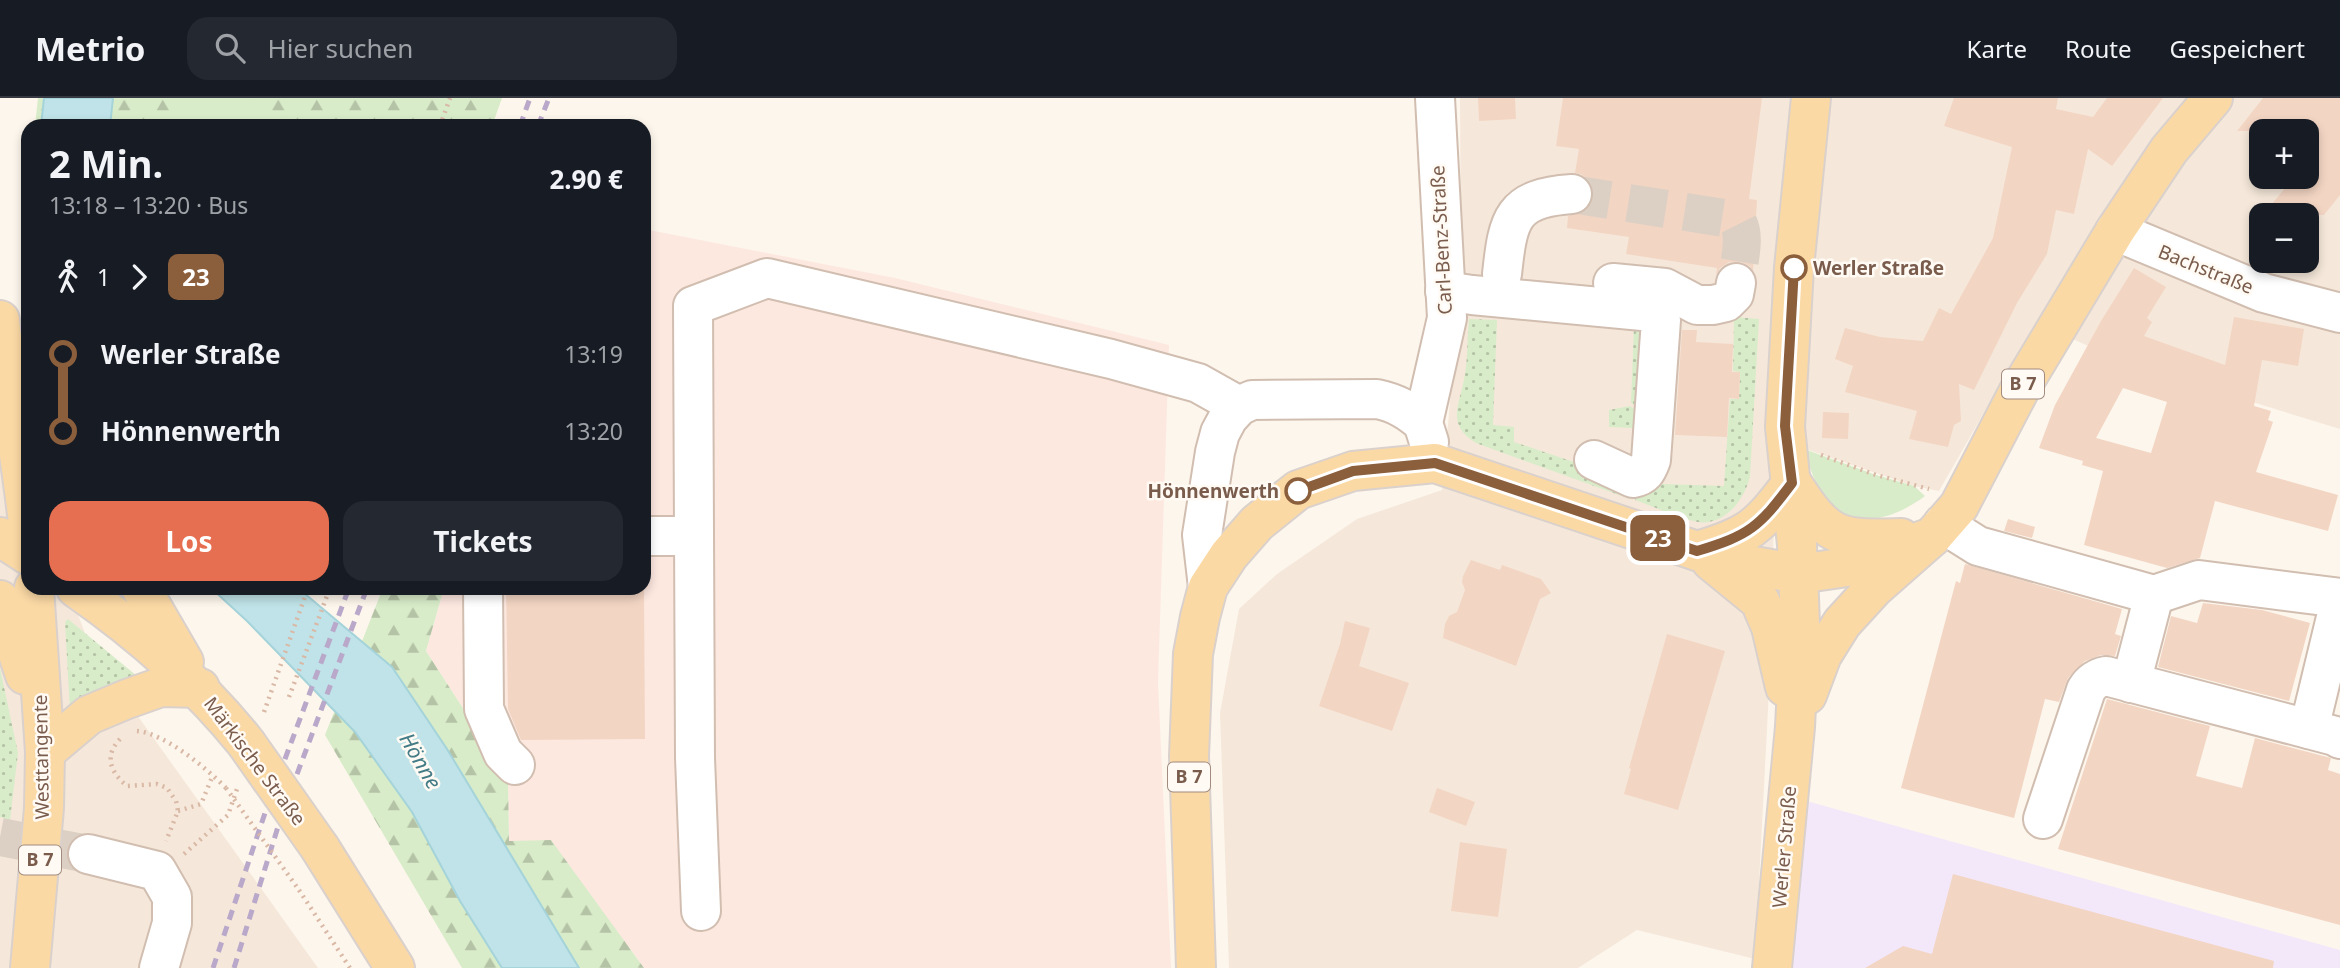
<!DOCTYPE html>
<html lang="de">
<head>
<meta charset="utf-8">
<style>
  :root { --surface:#171b24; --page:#242831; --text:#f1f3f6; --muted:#9ea1a6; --line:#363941; --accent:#e76f51 }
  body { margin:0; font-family:"Noto Sans",sans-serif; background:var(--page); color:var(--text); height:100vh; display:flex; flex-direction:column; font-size:26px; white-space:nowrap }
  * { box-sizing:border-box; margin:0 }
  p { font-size:23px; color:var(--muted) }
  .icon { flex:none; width:38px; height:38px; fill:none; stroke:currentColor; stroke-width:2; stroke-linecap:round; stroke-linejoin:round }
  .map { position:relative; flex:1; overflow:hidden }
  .panel { position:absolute; left:21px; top:21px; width:630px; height:476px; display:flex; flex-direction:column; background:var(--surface); border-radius:21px; box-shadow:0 4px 10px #0003 }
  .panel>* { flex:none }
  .badge { padding:0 14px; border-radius:10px; font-size:24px; line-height:46px }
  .tools { position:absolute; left:2249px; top:21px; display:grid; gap:14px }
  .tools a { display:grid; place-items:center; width:70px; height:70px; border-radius:14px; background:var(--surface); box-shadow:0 4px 10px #0003; font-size:35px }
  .map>.badge { position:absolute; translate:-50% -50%; box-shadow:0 0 0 4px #fff }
  .legs { display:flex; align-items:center; gap:10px; height:77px; padding:0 28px; font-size:23px }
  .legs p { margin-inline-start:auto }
  .headline { display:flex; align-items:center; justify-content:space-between; height:119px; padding:0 28px }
  h1 { font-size:38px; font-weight:700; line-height:52px }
  .cta { display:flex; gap:14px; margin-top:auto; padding:14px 28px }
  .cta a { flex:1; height:80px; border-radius:21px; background:var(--accent); color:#fff; font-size:28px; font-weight:700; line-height:80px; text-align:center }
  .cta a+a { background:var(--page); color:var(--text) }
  ul { padding:0 28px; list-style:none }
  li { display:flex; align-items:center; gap:24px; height:77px; font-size:26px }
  li i { display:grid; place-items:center; width:10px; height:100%; margin:0 9px; background:currentColor }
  li i::after { content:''; width:18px; height:18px; margin:-9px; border:5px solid; border-radius:50%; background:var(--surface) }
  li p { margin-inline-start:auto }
  li:first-child i { background:linear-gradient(#0000 50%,currentColor 0) }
  li:last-child i { background:linear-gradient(currentColor 50%,#0000 0) }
  header { display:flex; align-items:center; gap:42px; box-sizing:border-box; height:98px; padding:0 35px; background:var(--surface); border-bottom:2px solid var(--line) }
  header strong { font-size:33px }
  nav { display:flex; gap:38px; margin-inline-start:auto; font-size:24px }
  .search { width:490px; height:63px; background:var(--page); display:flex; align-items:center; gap:18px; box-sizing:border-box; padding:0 24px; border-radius:21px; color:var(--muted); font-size:26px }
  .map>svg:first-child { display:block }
  .residential { fill:#f5e8da; fill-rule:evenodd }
  .commercial { fill:#fde8e0 }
  .education { fill:#f3e8fa }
  .grass { fill:url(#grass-dots) }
  .forest { fill:url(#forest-firs) }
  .park { fill:#d8ecc9 }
  .water { fill:#bfe3e8; stroke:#a5d3da; stroke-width:2 }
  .building { fill:#f3d5c3; fill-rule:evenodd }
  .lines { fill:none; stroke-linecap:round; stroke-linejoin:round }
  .minor-tunnel { stroke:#dcd0c4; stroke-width:38; stroke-dasharray:38 19; stroke-linecap:butt }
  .minor-casing { stroke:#d1beb0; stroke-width:42 }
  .major-casing { stroke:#dad1cd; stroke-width:42 }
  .path { stroke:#d9b8a5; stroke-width:4.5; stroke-dasharray:2 5; stroke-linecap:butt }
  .minor { stroke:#fff; stroke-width:38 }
  .major { stroke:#fbd9a5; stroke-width:38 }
  .rail { stroke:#b9a8c9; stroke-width:5; stroke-dasharray:10 7; stroke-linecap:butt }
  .major-bridge-casing { stroke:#dad1cd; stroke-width:42; stroke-linecap:butt }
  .path-bridge { stroke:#d9b8a5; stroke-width:4.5; stroke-dasharray:2 5; stroke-linecap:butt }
  .major-bridge { stroke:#fbd9a5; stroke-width:38 }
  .line-1-casing { stroke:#fff; stroke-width:16 }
  .line-1 { stroke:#8b5e3c; stroke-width:10 }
  .stop-1-dot { fill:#fff; stroke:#8b5e3c; stroke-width:3.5 }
  .labels { text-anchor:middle; stroke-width:5; stroke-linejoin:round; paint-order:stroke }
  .shield { fill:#fffaf3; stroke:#a28b7f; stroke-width:2 }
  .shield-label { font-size:18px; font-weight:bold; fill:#7a5c4d }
  .street-label { font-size:19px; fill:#7a5c4d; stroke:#fffaf3 }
  .stop-label { font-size:19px; font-weight:bold; fill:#7a5c4d; stroke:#fffaf3; text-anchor:start }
  .water-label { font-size:21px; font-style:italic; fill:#437c86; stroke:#fffaf3 }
</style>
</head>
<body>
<header>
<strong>Metrio</strong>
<div class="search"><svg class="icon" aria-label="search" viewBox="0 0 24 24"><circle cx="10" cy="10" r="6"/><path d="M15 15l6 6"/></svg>Hier suchen</div>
<nav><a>Karte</a><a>Route</a><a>Gespeichert</a></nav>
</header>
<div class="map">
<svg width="2340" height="870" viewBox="0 0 2340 870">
  <defs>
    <pattern id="grass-dots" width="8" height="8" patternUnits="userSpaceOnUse" patternTransform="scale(1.75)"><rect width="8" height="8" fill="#d8ecc9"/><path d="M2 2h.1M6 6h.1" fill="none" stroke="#b4c2a5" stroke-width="1.8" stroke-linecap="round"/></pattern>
    <pattern id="forest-firs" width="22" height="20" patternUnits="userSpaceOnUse" patternTransform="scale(1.75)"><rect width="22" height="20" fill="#d8ecc9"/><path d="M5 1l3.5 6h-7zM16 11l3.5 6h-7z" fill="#b4c2a5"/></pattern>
  </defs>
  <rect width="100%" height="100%" fill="#fdf6ec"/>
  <!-- residential -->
  <g class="residential">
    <path d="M 1460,0 L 2340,0 L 2340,331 L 2223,295 L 2086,247 L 2036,224 L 1939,393 L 1914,388 L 1788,345 L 1774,425 L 1768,612 L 1755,861 L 1637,832 L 1578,870 L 1229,870 L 1220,615 L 1239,511 L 1277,476 L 1357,421 L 1442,392 L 1461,184 ZM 2261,33 L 2306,33 L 2306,79 L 2261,79 ZM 2261,117 L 2306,117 L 2306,163 L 2261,163 Z"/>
    <path d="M 0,316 L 28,490 L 68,490 L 92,554 L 318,870 L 0,870 Z"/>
  </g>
  <!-- commercial -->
  <path class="commercial" d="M 644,131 L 895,180 L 1169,247 L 1158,584 L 1171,870 L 644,870 L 630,850 L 509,743 L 508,680 L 426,553 L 444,490 L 644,490 Z"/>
  <!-- education -->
  <path class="education" d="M 1803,702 L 2340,852 L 2340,870 L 1786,870 Z"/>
  <!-- grass -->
  <g class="grass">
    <path d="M 1734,219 L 1759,221 L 1750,378 C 1745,401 1725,428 1698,424 C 1677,420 1655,409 1635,402 L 1641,385 L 1655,369 L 1663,386 L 1724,388 L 1730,301 L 1739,301 L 1740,274 L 1733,273 Z"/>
    <path d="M 1469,221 L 1497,222 L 1493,327 L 1514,329 L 1514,344 L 1636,385 L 1630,401 L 1476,345 C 1444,326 1461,305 1465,276 C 1468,258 1467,239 1469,221 Z"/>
    <path d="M 1634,227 L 1654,237 L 1644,313 L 1631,305 Z"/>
    <path d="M 1630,308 L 1642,316 L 1634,330 L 1609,329 L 1609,312 Z"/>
    <path d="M 68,521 L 137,578 L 70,613 L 65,524 Z"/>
    <path d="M 0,570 L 18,655 L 10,722 L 0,719 Z"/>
  </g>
  <!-- forest -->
  <g class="forest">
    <path d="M 38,0 L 502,0 L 492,28 L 35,28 Z"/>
    <path d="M 383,490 L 444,490 L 426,553 L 508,680 L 509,743 L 551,742 L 644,870 L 462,870 L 325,637 Z"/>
  </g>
  <!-- park -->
  <g class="park">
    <path d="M 174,0 L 241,0 L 312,28 L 168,28 Z"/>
    <path d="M 1807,352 L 1876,377 L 1914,388 L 1925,398 C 1891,423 1848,436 1821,393 C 1813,380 1808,367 1807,352 Z"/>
  </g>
  <!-- water -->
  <g class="water">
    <path d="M 44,0 L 113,0 L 110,28 L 41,28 Z"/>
    <path d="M 211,490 L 298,490 L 392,569 L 447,651 L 579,870 L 502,870 L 460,803 L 412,714 L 355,634 L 247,523 Z"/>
  </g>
  <!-- building -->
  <g class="building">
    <path d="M 1478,0 L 1515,0 L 1516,21 L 1479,23 Z"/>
    <path d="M 1563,0 L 1762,0 L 1749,101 L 1757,102 L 1753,173 L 1750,168 L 1741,164 L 1729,164 L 1720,170 L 1716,177 L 1717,170 L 1626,156 L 1629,139 L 1567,130 L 1568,118 L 1586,113 L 1592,104 L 1594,94 L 1589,82 L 1581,76 L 1575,75 L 1579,51 L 1556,48 Z"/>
    <path d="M 1954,0 L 2058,0 L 2056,11 L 2093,19 L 2107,0 L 2163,0 L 2112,68 L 2088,51 L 2074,116 L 2056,112 L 2047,156 L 2017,205 L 1974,292 L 1959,286 L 1961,323 L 1954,327 L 1948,349 L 1909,341 L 1917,313 L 1845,294 L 1853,268 L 1835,261 L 1845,230 L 1880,239 L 1923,243 L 1939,210 L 1951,216 L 1993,140 L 2012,49 L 1944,28 Z"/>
    <path d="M 2263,0 L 2340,0 L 2340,97 L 2324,117 L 2263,117 L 2294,79 L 2306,79 L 2306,33 L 2237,33 Z"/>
    <path d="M 2134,170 L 2166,189 L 2147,220 L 2152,224 L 2144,238 L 2225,267 L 2234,219 L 2304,231 L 2298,268 L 2262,262 L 2254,308 L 2271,313 L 2268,322 L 2273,324 L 2256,374 L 2338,397 L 2328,433 L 2215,403 L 2200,460 L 2167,470 L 2084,447 L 2103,373 L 2082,367 L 2083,363 L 2039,350 L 2055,307 L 2101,223 ZM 2123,290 L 2167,304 L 2151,355 L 2096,340 Z"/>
    <path d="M 1682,232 L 1697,232 L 1696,244 L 1733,246 L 1732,274 L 1740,274 L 1739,301 L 1729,300 L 1727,339 L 1675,337 Z"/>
    <path d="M 1823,314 L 1849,315 L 1848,341 L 1822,340 Z"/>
    <path d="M 2008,421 L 2035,429 L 2032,440 L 2004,433 Z"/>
    <path d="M 1471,462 L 1500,472 L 1502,467 L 1541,481 L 1551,495 L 1540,501 L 1516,568 L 1443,540 L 1445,526 L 1449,518 L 1457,514 L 1465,492 L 1462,484 L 1463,478 Z"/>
    <path d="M 1965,466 L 2122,511 L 2115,536 L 2121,538 L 2115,558 L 2101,557 L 2085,563 L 2068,580 L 2059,604 L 2045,601 L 2014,720 L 1901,690 L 1956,483 L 1960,485 Z"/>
    <path d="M 506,490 L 644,490 L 645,641 L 521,642 L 508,611 Z"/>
    <path d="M 2203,505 L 2262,512 L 2310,525 L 2289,603 L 2158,569 L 2171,518 L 2197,525 Z"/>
    <path d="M 1345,523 L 1370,530 L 1359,568 L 1409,585 L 1392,633 L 1319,608 L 1340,546 Z"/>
    <path d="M 1667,536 L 1725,553 L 1678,712 L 1624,696 L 1631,671 L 1629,670 Z"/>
    <path d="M 2107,601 L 2210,628 L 2196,678 L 2242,690 L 2255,640 L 2331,660 L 2328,672 L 2340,676 L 2340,827 L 2058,751 Z"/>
    <path d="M 1437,690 L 1475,704 L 1466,728 L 1429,714 Z"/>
    <path d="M 1460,744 L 1507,751 L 1498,819 L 1451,813 Z"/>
    <path d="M 1953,776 L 2274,863 L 2273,870 L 1865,870 L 1903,848 L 1932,856 Z"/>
  </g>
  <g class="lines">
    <!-- minor-tunnel -->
    <g class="minor-tunnel">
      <path d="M 1572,96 L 1736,122 C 1748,135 1738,168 1736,185"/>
      <path d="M 0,739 L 88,756"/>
    </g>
    <defs>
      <g id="minor">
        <path d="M 2115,133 L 2264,195 L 2340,215"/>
        <path d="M 1502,176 C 1508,120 1512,100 1572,96"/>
        <path d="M 1613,185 L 1665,190 L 1697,207 L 1713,207 L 1726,204 L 1734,196 L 1736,185"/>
        <path d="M 1445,193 L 1472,197 L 1653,214 L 1659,217 L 1661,222 L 1651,362 C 1647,373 1644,378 1633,380 L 1594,362"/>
        <path d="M 1429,344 L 1423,325 L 1447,220 L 1435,0"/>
        <path d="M 1943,426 L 1978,448 L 2154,497 L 2199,482 L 2340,500"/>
        <path d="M 644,438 L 693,438"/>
        <path d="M 1208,489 L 1202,437 L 1215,354 L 1220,335 L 1228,320 L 1239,308 L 1252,302 L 1377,301 C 1396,305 1408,312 1423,325"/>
        <path d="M 483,490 L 484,611 L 503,655 L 515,667"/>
        <path d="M 2131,585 L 2154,497"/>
        <path d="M 2309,631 L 2340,503"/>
        <path d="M 2043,721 L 2086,592 C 2091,584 2096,580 2106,578 L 2335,638 L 2340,641"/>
        <path d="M 88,756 L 157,773 L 172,799 L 172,825 L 159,870"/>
        <path d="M 701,813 L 695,660 L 693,208 L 767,180 L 1111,261 L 1198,285 L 1239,308"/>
      </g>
      <g id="major">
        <path d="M 0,222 C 7,290 21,357 28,426"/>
        <path d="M 1792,385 C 1827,440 1837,442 1901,440"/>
        <path d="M 0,439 L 28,457"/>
        <path d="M 1697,453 C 1750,437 1758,430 1792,385"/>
        <path d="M 1711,463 L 1760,503 L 1771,529 L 1785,589"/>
        <path d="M 76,490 C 139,534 198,585 246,645"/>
        <path d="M 141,490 L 184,564"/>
        <path d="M 0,502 L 25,577"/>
        <path d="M 1807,597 L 1822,557 L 1842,525 L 1874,490 L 1932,439 L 1959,408 L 2020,291 L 2115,133 L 2169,52 L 2213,0"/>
        <path d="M 45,654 L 89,617 L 127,601 L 161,589 L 200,590"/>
        <path d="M 320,750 L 395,870"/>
        <path d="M 30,870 L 44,710 L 45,654 L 34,490"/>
        <path d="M 1196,870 L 1189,658 L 1193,556 L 1200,519 L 1208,489 L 1229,457 L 1257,425 L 1298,392 L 1353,373 L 1435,365 L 1697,453 L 1748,467 L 1799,476 L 1847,469 L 1932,439"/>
        <path d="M 1772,870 L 1795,629 L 1800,527 L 1797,447 L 1785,329 L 1794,170 L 1811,0"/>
      </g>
    </defs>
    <!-- minor casing -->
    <use href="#minor" class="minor-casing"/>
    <!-- major casing -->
    <use href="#major" class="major-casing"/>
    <!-- path -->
    <g class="path">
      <path d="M 440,28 L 450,0"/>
      <path d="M 1821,357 L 1876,377 L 1929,391"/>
      <path d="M 289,599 L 330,490"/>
      <path d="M 264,614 L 308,490"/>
      <path d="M 137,633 C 166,636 206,670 226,690"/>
      <path d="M 120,641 C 104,658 110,674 127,688 L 157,686 L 167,690 L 176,703 L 178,713 L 166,743"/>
      <path d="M 178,713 L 201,706 L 213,677"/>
      <path d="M 184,756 L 228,717 L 238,688"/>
      <path d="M 299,792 L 350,870"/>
    </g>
    <!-- minor -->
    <use href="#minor" class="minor"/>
    <!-- major -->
    <use href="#major" class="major"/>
    <!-- rail -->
    <g class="rail">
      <path d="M 520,28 L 530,0"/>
      <path d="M 538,28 L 549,0"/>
      <path d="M 213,870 L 267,709 L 349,490"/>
      <path d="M 234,870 L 282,716 L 367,490"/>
    </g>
    <defs>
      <path id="major-bridge" d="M 246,645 L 320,750"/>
    </defs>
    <!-- major-bridge casing -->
    <use href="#major-bridge" class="major-bridge-casing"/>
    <!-- path-bridge -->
    <path class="path-bridge" d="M 226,690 L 299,792"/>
    <!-- major-bridge -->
    <use href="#major-bridge" class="major-bridge"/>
  </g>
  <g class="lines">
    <defs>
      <path id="line-1" d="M 1298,393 L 1353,373 L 1435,365 L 1697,453 C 1750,437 1759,429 1792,385 L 1785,328 L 1794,170"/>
    </defs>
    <!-- line-1 casing -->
    <use href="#line-1" class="line-1-casing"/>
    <!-- line-1 -->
    <use href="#line-1" class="line-1"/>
  </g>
  <!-- markers -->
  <g class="stop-1-dot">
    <circle cx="1794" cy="170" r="12"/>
    <circle cx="1298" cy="393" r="12"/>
  </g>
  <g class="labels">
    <!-- shield labels -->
    <g class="shield">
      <rect x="2002" y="271.5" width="42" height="29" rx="5"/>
      <rect x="1168" y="664.5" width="42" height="29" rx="5"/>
      <rect x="19" y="747.5" width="42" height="29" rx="5"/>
    </g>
    <g class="shield-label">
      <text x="2023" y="292">B 7</text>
      <text x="1189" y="685">B 7</text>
      <text x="40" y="768">B 7</text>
    </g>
    <!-- street labels -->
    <g class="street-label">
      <text transform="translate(1441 142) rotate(-93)" y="7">Carl-Benz-Straße</text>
      <text transform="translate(2206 171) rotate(22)" y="7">Bachstraße</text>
      <text transform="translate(41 659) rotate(-91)" y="7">Westtangente</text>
      <text transform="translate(255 663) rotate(53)" y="7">Märkische Straße</text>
      <text transform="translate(1784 749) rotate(-85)" y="7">Werler Straße</text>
    </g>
    <!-- stop labels -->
    <g class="stop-label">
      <text x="1813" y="177">Werler Straße</text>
      <text x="1279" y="400" text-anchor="end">Hönnenwerth</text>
    </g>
    <!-- water labels -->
    <g class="water-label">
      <text transform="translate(420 663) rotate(60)" y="7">Hönne</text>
    </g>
  </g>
</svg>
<div class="tools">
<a>+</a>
<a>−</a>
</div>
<b class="badge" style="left:1658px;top:440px;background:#8b5e3c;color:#fff">23</b>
<section class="panel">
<div class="headline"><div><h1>2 Min.</h1><p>13:18 – 13:20 · Bus</p></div><b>2.90 €</b></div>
<div class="legs"><svg class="icon" aria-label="walk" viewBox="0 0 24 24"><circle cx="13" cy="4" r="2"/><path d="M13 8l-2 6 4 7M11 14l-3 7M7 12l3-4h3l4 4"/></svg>1<svg class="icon" aria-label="forward" viewBox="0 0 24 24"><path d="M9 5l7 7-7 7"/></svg><b class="badge" style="background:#8b5e3c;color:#fff">23</b></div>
<ul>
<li><i style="color:#8b5e3c"></i><b>Werler Straße</b><p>13:19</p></li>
<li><i style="color:#8b5e3c"></i><b>Hönnenwerth</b><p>13:20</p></li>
</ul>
<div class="cta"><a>Los</a><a>Tickets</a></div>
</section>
</div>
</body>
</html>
